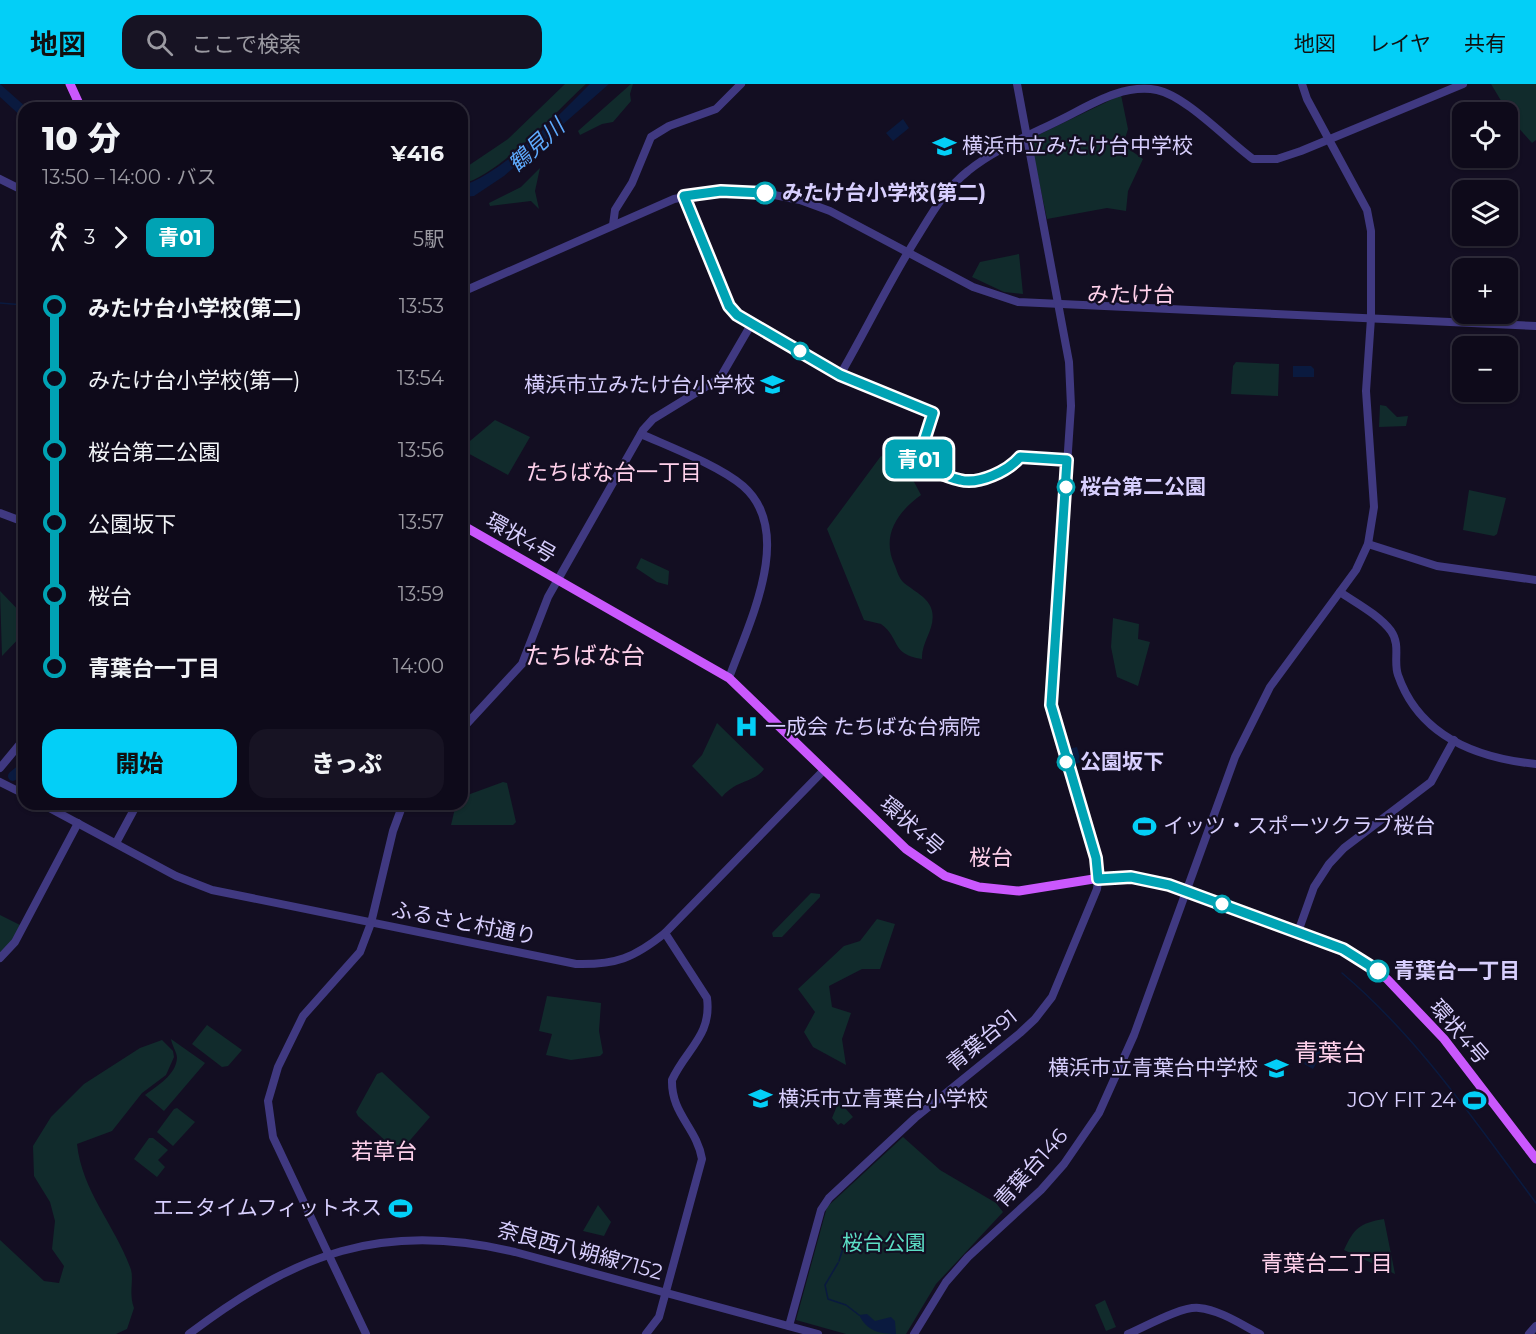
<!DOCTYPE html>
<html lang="ja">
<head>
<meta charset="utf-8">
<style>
  :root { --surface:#0e0a1a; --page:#171323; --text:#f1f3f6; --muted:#9b9aa2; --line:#2e2b39; --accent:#03cff7 }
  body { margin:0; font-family:Montserrat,"Noto Sans JP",sans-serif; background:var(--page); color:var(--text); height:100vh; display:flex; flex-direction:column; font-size:22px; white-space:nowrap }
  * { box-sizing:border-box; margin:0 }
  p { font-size:20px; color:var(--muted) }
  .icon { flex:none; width:33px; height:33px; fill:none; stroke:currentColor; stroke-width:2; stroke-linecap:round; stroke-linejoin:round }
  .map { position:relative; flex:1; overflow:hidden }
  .drawer { position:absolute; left:18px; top:18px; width:450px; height:708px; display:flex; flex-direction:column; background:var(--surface); border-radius:18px; box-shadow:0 2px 4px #0004,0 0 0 2px var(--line) }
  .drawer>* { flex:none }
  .badge { padding:0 12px; border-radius:9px; font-size:21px; line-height:39px }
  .buttons { position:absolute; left:1452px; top:18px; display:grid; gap:12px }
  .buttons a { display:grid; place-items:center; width:66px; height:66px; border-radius:12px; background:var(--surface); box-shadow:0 2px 4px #0004,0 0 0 2px var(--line); font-size:30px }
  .map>.badge { position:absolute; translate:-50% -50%; box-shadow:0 0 0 3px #fff }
  .legs { display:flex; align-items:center; gap:9px; height:66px; padding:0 24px; font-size:20px }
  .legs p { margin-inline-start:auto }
  .head { display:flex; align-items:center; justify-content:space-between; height:102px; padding:0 24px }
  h1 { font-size:33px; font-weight:800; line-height:45px }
  .primary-button { display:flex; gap:12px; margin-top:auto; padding:12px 24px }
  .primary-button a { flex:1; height:69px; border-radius:18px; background:var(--accent); color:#111; font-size:24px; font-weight:800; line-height:69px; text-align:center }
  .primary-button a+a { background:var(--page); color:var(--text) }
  ul { padding:0 24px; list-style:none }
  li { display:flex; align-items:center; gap:21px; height:72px; font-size:22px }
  li i { display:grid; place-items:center; width:9px; height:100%; margin:0 8px; background:currentColor }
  li i::after { content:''; width:15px; height:15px; margin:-8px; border:4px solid; border-radius:50%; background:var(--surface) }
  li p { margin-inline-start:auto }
  li:first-child i { background:linear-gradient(#0000 50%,currentColor 0) }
  li:last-child i { background:linear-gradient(currentColor 50%,#0000 0) }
  header { display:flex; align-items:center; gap:36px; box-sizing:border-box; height:84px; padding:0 30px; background:var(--accent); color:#111 }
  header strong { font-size:28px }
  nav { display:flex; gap:33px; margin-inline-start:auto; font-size:21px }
  .search { width:420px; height:54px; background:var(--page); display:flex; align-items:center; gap:15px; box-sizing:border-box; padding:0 21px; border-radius:18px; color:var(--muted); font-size:22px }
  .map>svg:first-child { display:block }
  .green { fill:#112b2c }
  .water { fill:#0a1a3f }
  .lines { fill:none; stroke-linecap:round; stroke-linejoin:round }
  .stream { stroke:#0a1a3f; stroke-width:1.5 }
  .river { stroke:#0a1a3f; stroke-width:10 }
  .minor { stroke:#403981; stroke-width:8 }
  .major { stroke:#ca58fd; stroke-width:9 }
  .line-1-casing { stroke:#fff; stroke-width:14 }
  .line-1 { stroke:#00a3b4; stroke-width:9 }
  .stop-1-dot { fill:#fff; stroke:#00a3b4; stroke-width:3 }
  .labels { text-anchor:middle; stroke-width:4.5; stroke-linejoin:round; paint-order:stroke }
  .poi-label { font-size:21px; fill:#d8cffe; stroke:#130e22; text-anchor:start }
  .stop-label { font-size:21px; font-weight:bold; fill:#d8cffe; stroke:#130e22; text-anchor:start }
  .street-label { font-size:21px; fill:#d8cffe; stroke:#130e22 }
  .park-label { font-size:21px; fill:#5cdec5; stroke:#130e22 }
  .water-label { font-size:22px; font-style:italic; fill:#5eaafd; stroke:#130e22 }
  .neighbourhood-label { font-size:22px; fill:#ffd1eb; stroke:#130e22 }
  .quarter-label { font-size:24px; fill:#ffd1eb; stroke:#130e22 }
</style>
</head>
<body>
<header>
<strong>地図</strong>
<div class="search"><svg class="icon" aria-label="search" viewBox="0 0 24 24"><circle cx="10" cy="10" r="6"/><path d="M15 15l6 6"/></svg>ここで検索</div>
<nav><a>地図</a><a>レイヤ</a><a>共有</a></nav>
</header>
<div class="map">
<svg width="1536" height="1250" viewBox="0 0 1536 1250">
  <rect width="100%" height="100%" fill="#130e22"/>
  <!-- green -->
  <g class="green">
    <path d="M 565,0 L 586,0 C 555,28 501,90 462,100 L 462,86 L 508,55 Z"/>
    <path d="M 631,0 L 633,0 L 630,10 L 631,17 L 613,38 L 602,40 L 580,51 L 578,47 Z"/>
    <path d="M 1491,0 L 1536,0 L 1536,56 L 1532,59 L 1515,40 Z"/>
    <path d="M 1121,11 L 1128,45 L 1123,61 L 1143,75 L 1128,107 L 1126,127 L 1107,124 L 1047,135 L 1030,55 Z"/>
    <path d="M 540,84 L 535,107 L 539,125 L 531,117 L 490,122 L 489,119 L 521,103 Z"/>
    <path d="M 1019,170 L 1023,210 L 1004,208 L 972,193 L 980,178 Z"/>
    <path d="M 1236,278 L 1279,280 L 1278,312 L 1231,310 L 1233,282 Z"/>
    <path d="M 1380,321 L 1386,322 L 1397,333 L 1408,332 L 1406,342 L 1379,343 Z"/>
    <path d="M 24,322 L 24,356 L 16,354 L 20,328 Z"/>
    <path d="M 495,336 L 530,353 L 508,391 L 464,367 L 464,362 Z"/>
    <path d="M 881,372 L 904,379 L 921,411 C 896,429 881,453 895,482 C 897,487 899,494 903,498 C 913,507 929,513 932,527 C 936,544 921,558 922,575 C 890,570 901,555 881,540 L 864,536 L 827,445 Z"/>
    <path d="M 1469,406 L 1506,414 L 1497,450 L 1494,452 L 1463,446 Z"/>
    <path d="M 641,474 L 669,487 L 668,501 L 657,498 L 636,484 Z"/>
    <path d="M 0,507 L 24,532 L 24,549 L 2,572 Z"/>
    <path d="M 1113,534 L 1139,540 L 1138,555 L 1150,558 L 1138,602 L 1117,593 L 1111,563 Z"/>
    <path d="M 717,639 L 764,685 C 754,699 737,695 722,713 L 692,682 L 702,671 Z"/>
    <path d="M 503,698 L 507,699 L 516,738 L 513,741 L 451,741 L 456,720 L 462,720 L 462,713 Z"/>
    <path d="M 811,809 L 820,810 L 820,813 L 782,853 L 773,853 L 772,849 Z"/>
    <path d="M 0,831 L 20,841 L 12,857 L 0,870 Z"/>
    <path d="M 877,835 L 895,840 L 880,885 L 862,885 L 829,902 L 832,923 L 851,929 L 842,955 L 846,981 L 813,963 L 804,948 L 815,928 L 798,905 L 844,862 L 860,857 Z"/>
    <path d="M 547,912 L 601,919 L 599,947 L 603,969 L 600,972 L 571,976 L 546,971 L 552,950 L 539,947 Z"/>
    <path d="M 207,941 L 242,966 L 228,982 L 222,983 L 192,960 Z"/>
    <path d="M 171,955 L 205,979 L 164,1027 L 145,1011 C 157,1002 176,991 177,974 C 177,968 172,962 171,955 Z"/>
    <path d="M 162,956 L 173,967 L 174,973 L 166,991 L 142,1009 L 112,1047 L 77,1060 C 82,1107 114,1140 130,1183 C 135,1194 128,1208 134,1224 L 127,1245 L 116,1250 L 0,1250 L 0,1156 L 44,1197 L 59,1199 L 64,1182 L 52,1165 L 55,1137 L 50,1118 L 34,1092 L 33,1062 L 51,1033 L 84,1000 L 140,964 Z"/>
    <path d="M 382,988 L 430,1033 L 399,1069 L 358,1032 L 356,1028 L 377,990 Z"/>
    <path d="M 839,1017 L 853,1033 L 844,1041 L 841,1039 L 838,1041 L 832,1034 Z"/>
    <path d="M 177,1024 L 195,1038 L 173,1062 L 157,1048 L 174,1025 Z"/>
    <path d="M 903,1053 L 940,1086 L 996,1119 L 1003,1128 L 936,1200 L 906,1250 L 846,1250 L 796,1236 L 827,1123 Z"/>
    <path d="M 149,1054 L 153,1054 L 168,1066 L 158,1076 L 165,1083 L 157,1093 L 134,1075 Z"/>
    <path d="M 598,1121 L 611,1138 L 604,1152 L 583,1147 Z"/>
    <path d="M 1384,1135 L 1395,1190 L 1344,1166 C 1354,1144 1360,1139 1384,1135 Z"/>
    <path d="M 1105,1216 L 1116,1243 L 1106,1247 L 1095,1221 Z"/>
  </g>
  <!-- water -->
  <g class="water">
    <path d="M 0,0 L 27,24 L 24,24 L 24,35 L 0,13 Z"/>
    <path d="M 590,0 L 609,0 L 504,92 L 474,112 L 462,113 L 462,102 C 505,87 557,33 590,0 Z"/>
    <path d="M 903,35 L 909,44 L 893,57 L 886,49 Z"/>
    <path d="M 1293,282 L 1311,282 L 1314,285 L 1314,293 L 1293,293 Z"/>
    <path d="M 1077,663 L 1081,678 L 1073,681 L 1068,665 Z"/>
    <path d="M 1315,961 L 1324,966 L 1313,985 L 1304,980 Z"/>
    <path d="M 867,1230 L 875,1237 L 891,1233 L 895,1237 L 896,1250 C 879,1250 867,1247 859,1231 Z"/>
  </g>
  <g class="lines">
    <!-- stream -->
    <g class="stream">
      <path d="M 0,219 L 24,221"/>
      <path d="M 1342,889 C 1419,954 1476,1039 1536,1119"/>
      <path d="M 839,1177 L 845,1158"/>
      <path d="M 838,1179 L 825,1201 L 828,1215 L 846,1221 L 859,1231"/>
    </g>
    <!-- river -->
    <path class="river" d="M 13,692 L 24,683"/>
    <!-- minor -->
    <g class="minor">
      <path d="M 0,95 L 24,107"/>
      <path d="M 613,141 L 615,126 L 632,99 L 651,53 L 669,42 L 716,25 L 741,0"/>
      <path d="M 462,208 L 674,115 L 715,107 L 748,106 L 800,116 L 830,127 L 973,203 L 1018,218 L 1536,242"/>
      <path d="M 737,231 L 840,291"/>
      <path d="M 840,291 C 866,246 888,200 916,155 C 931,131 945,105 968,87 C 996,64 1035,49 1068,32 C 1095,18 1125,0 1157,6 C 1186,12 1228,57 1253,75 L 1277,75 L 1301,67 L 1463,0"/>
      <path d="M 641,350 C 670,363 720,382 743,402 C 796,448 748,541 729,594"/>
      <path d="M 0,429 L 24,438"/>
      <path d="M 1368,460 L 1437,482 L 1536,496"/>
      <path d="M 1340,508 C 1356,519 1379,531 1391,547 C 1401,561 1393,577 1398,591 C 1419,652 1476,674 1536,680"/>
      <path d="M 462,645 L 522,580 L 548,513 L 643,346 L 653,335 L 720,294 L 752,239"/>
      <path d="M 0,684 L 24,655"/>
      <path d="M 0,698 L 24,710"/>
      <path d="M 42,720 L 176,792 L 212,806 L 576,880 C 616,881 634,874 665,849 L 824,686"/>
      <path d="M 116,759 L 137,720"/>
      <path d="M 1298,848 L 1314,803 L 1329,780 L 1344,764 L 1431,698 L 1454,656"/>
      <path d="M 0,874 L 15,858 L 78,739"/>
      <path d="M 789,1242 L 821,1126 L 829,1114 L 915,1034 L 1020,949 L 1035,935 L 1052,913 L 1097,805 L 1099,789 L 1096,774 L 1051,620 L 1071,322 L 1069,278 L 1017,0"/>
      <path d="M 189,1250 C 295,1170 382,1136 515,1168 L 818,1250"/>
      <path d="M 366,1250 L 273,1053 L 268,1017 L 278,983 L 303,932 L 360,868 L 371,839 L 393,747 L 403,720"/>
      <path d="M 646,1250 L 659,1233 L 702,1075 C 697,1044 671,1030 672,996 C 686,965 712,952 707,914 L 665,849"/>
      <path d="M 914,1250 L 946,1198 L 968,1173 L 1041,1106 L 1064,1080 L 1099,1029 L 1134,951 L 1235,673 L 1270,603 L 1356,486 L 1368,460 L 1374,423 L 1366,307 L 1371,234 L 1371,147 L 1367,126 L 1307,15 L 1302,0"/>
      <path d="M 1128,1250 C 1145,1243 1181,1222 1199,1224 C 1220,1226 1242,1241 1260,1250"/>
      <path d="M 1529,1250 L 1536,1242"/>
    </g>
    <!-- major -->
    <g class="major">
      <path d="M 70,0 L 81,24"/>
      <path d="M 462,441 L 729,594 L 906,765 L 945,792 L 979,803 L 1019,807 L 1106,793 L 1152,796 L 1316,855 L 1358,873 L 1387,895 L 1444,955 L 1536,1075"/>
    </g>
  </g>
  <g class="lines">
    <defs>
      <path id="line-1" d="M 765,109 L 721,107 L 684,112 L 729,222 L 737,231 L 840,291 L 933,329 L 917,379 L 920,381 C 933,386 946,393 960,396 C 979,401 1008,387 1020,373 L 1067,376 L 1051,621 L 1096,774 L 1098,795 L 1131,793 L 1169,801 L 1343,865 L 1378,887"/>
    </defs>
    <!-- line-1 casing -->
    <use href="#line-1" class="line-1-casing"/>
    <!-- line-1 -->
    <use href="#line-1" class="line-1"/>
  </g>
  <!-- icons -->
  <defs>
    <symbol id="school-bare" viewBox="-9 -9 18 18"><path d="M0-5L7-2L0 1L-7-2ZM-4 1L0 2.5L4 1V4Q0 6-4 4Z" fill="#03cff7" stroke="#130e22" stroke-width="2.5" paint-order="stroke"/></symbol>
    <symbol id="hospital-bare" viewBox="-9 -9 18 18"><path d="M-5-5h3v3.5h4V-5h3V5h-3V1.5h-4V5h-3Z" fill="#03cff7" stroke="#130e22" stroke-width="2.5" paint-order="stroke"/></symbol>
    <symbol id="stadium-bare" viewBox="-9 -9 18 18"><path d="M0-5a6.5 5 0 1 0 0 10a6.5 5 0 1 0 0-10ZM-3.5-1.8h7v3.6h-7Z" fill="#03cff7" stroke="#130e22" stroke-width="2.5" paint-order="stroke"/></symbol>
  </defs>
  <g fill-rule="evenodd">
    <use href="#school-bare" x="928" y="46" width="33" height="33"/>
    <use href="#school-bare" x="756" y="284" width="33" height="33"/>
    <use href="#hospital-bare" x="730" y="626" width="33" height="33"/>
    <use href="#stadium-bare" x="1128" y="726" width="33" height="33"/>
    <use href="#school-bare" x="1260" y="968" width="33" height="33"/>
    <use href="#school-bare" x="744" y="998" width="33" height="33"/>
    <use href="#stadium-bare" x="1458" y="1000" width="33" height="33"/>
    <use href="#stadium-bare" x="384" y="1108" width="33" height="33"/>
  </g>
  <!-- markers -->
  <g class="stop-1-dot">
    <circle cx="765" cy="109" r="10"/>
    <circle cx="800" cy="267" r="8"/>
    <circle cx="1066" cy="403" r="8"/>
    <circle cx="1066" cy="678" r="8"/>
    <circle cx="1222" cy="820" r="8"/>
    <circle cx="1378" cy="887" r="10"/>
  </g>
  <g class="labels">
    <!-- poi labels -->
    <g class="poi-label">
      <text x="962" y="69">横浜市立みたけ台中学校</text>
      <text x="755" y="308" text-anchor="end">横浜市立みたけ台小学校</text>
      <text x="765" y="650">一成会 たちばな台病院</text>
      <text x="1163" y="749">イッツ・スポーツクラブ桜台</text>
      <text x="1258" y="991" text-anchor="end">横浜市立青葉台中学校</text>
      <text x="778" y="1022">横浜市立青葉台小学校</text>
      <text x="1456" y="1023" text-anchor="end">JOY FIT 24</text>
      <text x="382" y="1131" text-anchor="end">エニタイムフィットネス</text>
    </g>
    <!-- stop labels -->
    <g class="stop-label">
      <text x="782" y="116">みたけ台小学校(第二)</text>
      <text x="1080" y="410">桜台第二公園</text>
      <text x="1080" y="685">公園坂下</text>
      <text x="1394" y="894">青葉台一丁目</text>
    </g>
    <!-- street labels -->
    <g class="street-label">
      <text transform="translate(521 454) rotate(30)" y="7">環状4号</text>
      <text transform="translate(912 742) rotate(41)" y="7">環状4号</text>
      <text transform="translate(464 839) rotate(11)" y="7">ふるさと村通り</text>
      <text transform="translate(1459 948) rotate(49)" y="7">環状4号</text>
      <text transform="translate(982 956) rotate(-39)" y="7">青葉台91</text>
      <text transform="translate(1031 1084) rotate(-48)" y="7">青葉台146</text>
      <text transform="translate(580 1167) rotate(15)" y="7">奈良西八朔線7152</text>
    </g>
    <!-- park labels -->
    <g class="park-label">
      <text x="884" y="1166">桜台公園</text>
    </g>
    <!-- water labels -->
    <g class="water-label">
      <text transform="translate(536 61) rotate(-42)" y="8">鶴見川</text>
    </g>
    <!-- neighbourhood labels -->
    <g class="neighbourhood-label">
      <text x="1131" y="218">みたけ台</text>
      <text x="614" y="396">たちばな台一丁目</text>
      <text x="991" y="781">桜台</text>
      <text x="384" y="1075">若草台</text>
      <text x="1327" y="1187">青葉台二丁目</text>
    </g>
    <!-- quarter labels -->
    <g class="quarter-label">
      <text x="585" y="580">たちばな台</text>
      <text x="1330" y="977">青葉台</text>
    </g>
  </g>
</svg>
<div class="buttons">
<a><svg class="icon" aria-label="locate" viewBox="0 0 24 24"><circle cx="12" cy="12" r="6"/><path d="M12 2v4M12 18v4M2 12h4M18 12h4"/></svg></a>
<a><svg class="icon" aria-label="layers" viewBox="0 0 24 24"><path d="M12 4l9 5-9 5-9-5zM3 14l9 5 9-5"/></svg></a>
<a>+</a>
<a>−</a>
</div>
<b class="badge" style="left:919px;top:375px;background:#00a3b4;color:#fff">青01</b>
<section class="drawer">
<div class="head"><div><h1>10 分</h1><p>13:50 – 14:00 · バス</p></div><b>¥416</b></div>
<div class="legs"><svg class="icon" aria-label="walk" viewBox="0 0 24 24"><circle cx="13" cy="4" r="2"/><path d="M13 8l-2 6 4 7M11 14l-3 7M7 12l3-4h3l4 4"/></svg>3<svg class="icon" aria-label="forward" viewBox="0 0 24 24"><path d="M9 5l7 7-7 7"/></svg><b class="badge" style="background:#00a3b4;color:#fff">青01</b><p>5駅</p></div>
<ul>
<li><i style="color:#00a3b4"></i><b>みたけ台小学校(第二)</b><p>13:53</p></li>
<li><i style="color:#00a3b4"></i><span>みたけ台小学校(第一)</span><p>13:54</p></li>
<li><i style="color:#00a3b4"></i><span>桜台第二公園</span><p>13:56</p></li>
<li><i style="color:#00a3b4"></i><span>公園坂下</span><p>13:57</p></li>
<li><i style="color:#00a3b4"></i><span>桜台</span><p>13:59</p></li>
<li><i style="color:#00a3b4"></i><b>青葉台一丁目</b><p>14:00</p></li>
</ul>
<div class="primary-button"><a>開始</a><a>きっぷ</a></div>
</section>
</div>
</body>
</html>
